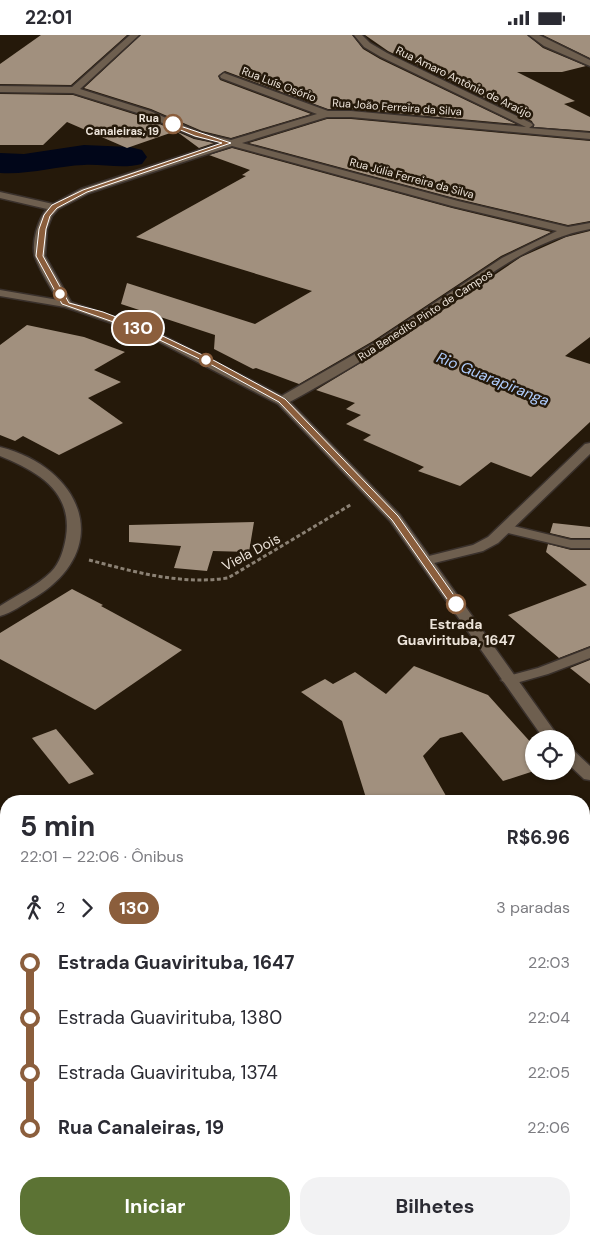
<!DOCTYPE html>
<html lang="pt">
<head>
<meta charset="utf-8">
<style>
  :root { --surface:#fff; --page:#f2f2f3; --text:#2b2b33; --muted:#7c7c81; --accent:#5c7334 }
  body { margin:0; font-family:"DM Sans",sans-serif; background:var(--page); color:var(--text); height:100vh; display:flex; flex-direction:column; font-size:19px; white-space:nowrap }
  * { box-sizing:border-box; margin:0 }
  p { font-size:16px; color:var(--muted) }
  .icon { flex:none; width:28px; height:28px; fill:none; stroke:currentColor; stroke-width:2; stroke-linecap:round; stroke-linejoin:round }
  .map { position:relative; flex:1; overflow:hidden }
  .drawer { position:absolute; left:0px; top:760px; width:590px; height:450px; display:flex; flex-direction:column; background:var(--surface); border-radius:20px 20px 0 0; box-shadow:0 1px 4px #0004 }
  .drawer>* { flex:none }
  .badge { padding:0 10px; border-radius:16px; font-size:18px; line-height:32px }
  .controls { position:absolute; left:525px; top:695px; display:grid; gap:10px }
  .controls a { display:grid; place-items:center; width:50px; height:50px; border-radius:50%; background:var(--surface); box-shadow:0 1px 4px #0004; font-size:25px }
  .map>.badge { position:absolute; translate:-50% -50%; box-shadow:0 0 0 2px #fff }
  .legs { display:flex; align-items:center; gap:8px; height:55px; padding:0 20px; font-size:16px }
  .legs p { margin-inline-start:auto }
  .headline { display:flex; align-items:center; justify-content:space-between; height:85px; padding:0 20px }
  h1 { font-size:28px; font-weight:700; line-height:38px }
  .cta { display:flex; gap:10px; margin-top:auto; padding:10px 20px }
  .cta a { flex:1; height:58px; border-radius:20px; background:var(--accent); color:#fff; font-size:20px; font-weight:700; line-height:58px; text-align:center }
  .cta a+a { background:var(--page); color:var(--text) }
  ul { padding:0 20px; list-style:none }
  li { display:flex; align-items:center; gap:18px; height:55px; font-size:19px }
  li i { display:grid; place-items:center; width:8px; height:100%; margin:0 6px; background:currentColor }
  li i::after { content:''; width:12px; height:12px; margin:-6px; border:4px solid; border-radius:50%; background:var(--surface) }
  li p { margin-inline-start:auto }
  li:first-child i { background:linear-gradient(#0000 50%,currentColor 0) }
  li:last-child i { background:linear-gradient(currentColor 50%,#0000 0) }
  .status { display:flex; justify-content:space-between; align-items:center; height:35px; padding:0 25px; background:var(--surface); direction:ltr }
  .status svg { height:14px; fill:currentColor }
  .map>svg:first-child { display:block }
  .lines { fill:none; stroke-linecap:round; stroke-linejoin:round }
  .river { fill:#010619; fill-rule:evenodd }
  .building { fill:#a1907e }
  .lane-casing { stroke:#3a312c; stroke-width:3 }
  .street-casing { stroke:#3a312c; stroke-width:3 }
  .secondary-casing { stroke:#3a312c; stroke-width:3 }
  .path { stroke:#8b8174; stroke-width:3; stroke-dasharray:4 2.5; stroke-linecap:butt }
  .lane { fill:#6e5f4f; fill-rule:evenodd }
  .street { fill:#6e5f4f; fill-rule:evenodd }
  .secondary { fill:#6e5f4f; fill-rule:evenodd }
  .line-1 { fill:#8b5e3c; stroke:#fff }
  .stop-1-dot { fill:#fff; stroke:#8b5e3c; stroke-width:2.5 }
  .labels { text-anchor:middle; stroke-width:5; stroke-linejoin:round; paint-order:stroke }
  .far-street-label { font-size:11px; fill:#ede4da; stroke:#25190a }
  .far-stop-label { font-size:11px; font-weight:bold; fill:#ede4da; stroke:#25190a; text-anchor:end }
  .street-label { font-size:14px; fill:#ede4da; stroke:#25190a }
  .stop-label { font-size:14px; font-weight:bold; fill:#ede4da; stroke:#25190a }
  .water-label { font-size:15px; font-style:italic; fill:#afcdfe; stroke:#25190a }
</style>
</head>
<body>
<div class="status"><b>22:01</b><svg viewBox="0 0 49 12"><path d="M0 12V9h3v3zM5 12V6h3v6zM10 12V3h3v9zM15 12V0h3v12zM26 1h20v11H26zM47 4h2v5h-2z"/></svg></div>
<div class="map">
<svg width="590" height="1210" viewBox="0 0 590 1210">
  <rect width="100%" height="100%" fill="#25190a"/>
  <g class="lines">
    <!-- river -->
    <path class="river" d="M 84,110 L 130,112 L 142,115 L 147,122 L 142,129 C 123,134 104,129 84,130 C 56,131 29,140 0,138 L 0,118 L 24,119 Z"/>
  </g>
  <!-- building -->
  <g class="building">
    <path d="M 41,0 L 127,0 L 71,50 L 0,49 L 0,29 Z"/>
    <path d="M 141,0 L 352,0 L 363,14 L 380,24 L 516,89 L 351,74 L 328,74 L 225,36 L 218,41 L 220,45 L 311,79 L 231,103 L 202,96 L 151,74 L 84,53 Z"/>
    <path d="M 365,0 L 527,0 L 543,13 L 586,31 L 562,37 L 517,37 L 575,66 L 564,69 L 590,82 L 590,96 L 534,92 L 532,86 L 388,16 Z"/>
    <path d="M 543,0 L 590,0 L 590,23 Z"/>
    <path d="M 0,59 L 73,60 L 143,82 L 194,104 L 214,108 L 199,113 L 176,96 L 127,113 L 67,87 L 43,110 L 0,110 Z"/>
    <path d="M 327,84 L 351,84 L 590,106 L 590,186 L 568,190 L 458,164 L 249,108 Z"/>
    <path d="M 232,113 L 452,173 L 551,197 L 501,221 L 373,306 L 299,349 L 256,333 L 253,334 L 214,314 L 215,300 L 121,269 L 127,248 L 255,289 L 312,256 L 136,202 L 246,141 L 242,140 L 250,135 L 209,120 Z"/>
    <path d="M 590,196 L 590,302 L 565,321 L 590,329 L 590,387 L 531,442 L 491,427 L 460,451 L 418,436 L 424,432 L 363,405 L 371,400 L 346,389 L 361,380 L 346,374 L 355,368 L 316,355 L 400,304 L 521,222 L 566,202 Z"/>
    <path d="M 27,290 L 84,302 L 125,317 L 94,335 L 121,347 L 88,363 L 123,388 L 59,420 L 23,401 L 15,406 L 0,400 L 0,310 Z"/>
    <path d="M 254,487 L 249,517 L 213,516 L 207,536 L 174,533 L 181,511 L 129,507 L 129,490 Z"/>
    <path d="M 553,488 L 590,492 L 590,503 L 571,503 L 550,498 Z"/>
    <path d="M 548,509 L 571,515 L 590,515 L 590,611 L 559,623 L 508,580 L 587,550 L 546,517 Z"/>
    <path d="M 72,554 L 103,570 L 101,571 L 182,615 L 95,675 L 0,624 L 0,598 Z"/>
    <path d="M 590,625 L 590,649 L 570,633 Z"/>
    <path d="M 414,631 L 488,660 L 534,711 L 534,736 L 503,746 L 462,697 L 440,703 L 423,721 L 449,766 L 367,766 L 342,686 L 301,657 L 325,644 L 333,649 L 355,637 L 386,659 Z"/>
    <path d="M 56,694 L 94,739 L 69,749 L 32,703 Z"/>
  </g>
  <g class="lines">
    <defs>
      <g id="lane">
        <path d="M 505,489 L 571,505 L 590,505 L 590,513 L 571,513 L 500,496 L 498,493 Z"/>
        <path d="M 590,613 L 590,623 L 548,639 L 509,650 L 501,645 L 504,642 L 538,633 Z"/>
        <path d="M 0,1029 L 6,1031 L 6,1050 L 0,1048 Z"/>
      </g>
      <g id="street">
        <path d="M 130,0 L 139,0 L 80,54 L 150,76 L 201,98 L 231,105 L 317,79 L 221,43 L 220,41 L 224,38 L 328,76 L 351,76 L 526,92 L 381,22 L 364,12 L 354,0 L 362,0 L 370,8 L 387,18 L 531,88 L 533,90 L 529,93 L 590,98 L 590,104 L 351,82 L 327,82 L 242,108 L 458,166 L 568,192 L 590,188 L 590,194 C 524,206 469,256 415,292 C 373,320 330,345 286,369 L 278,369 L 276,366 L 278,363 L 374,308 L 502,223 L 557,196 L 452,171 L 232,111 L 89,158 L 58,174 L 52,181 L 47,194 L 45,221 L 72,269 L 66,272 L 62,271 C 53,257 41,238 35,222 C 31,208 38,184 47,174 L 0,163 L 0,157 L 53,169 L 81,154 L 221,108 L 195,102 L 144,80 L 73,58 L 0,57 L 0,51 L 72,52 Z"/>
        <path d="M 529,0 L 539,0 L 590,25 L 590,31 L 544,11 Z"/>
        <path d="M 590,408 L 590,419 L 498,508 L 483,516 L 426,530 L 421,529 L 419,526 L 421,523 L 473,510 L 488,502 L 585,409 Z"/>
        <path d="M 0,412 C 83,433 115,514 34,563 C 23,569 12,578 0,581 L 0,571 C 17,560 37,551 51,537 C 60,528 64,514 66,502 C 73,456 37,436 0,421 Z"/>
      </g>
      <g id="secondary">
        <path d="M 0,255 L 70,267 L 152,295 L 286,363 L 400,480 L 560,704 L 544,704 L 390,486 L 278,369 L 144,299 L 65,272 L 0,261 Z"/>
        <path d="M 566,713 L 572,714 L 590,731 L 590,745 L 584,744 L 566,727 Z"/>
        <path d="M 590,960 L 590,974 L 584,976 L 584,962 Z"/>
        <path d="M 15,1204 L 44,1204 L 41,1210 L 12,1210 Z"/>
      </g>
    </defs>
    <!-- lane casing -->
    <use href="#lane" class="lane-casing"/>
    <!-- street casing -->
    <use href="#street" class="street-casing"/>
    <!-- secondary casing -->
    <use href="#secondary" class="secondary-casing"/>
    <!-- path -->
    <path class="path" d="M 89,525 C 135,537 180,550 228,543 L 352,469"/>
    <!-- lane -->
    <use href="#lane" class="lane"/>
    <!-- street -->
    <use href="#street" class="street"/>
    <!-- secondary -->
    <use href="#secondary" class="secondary"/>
  </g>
  <!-- line-1 -->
  <path class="line-1" d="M 171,88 L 231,108 L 87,157 L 57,173 L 50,181 L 46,194 L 43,221 L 69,268 L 103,277 L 150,295 L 215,326 L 285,364 L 398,481 L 460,569 L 459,571 L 452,571 L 392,485 L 279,367 L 210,329 L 145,298 L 62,269 L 36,221 L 39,194 L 44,180 L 52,170 L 83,155 L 222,108 L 195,101 L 171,91 Z"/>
  <!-- markers -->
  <g class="stop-1-dot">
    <circle cx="173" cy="89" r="9"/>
    <circle cx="60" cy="259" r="6"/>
    <circle cx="206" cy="325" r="6"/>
    <circle cx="456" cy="569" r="9"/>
  </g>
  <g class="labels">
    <!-- far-street labels -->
    <g class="far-street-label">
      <text transform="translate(464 47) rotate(26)" y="4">Rua Amaro Antônio de Araújo</text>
      <text transform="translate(279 49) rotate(21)" y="4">Rua Luís Osório</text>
      <text transform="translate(397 72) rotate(4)" y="4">Rua João Ferreira da Silva</text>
      <text transform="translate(412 143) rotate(15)" y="4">Rua Júlia Ferreira da Silva</text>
      <text transform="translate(425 280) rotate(-33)" y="4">Rua Benedito Pinto de Campos</text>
    </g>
    <!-- far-stop labels -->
    <g class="far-stop-label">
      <text x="159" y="87">Rua<tspan x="159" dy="13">Canaleiras, 19</tspan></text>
    </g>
    <!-- street labels -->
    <g class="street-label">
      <text transform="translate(251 517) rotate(-28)" y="5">Viela Dois</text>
    </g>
    <!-- stop labels -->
    <g class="stop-label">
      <text x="456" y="594">Estrada<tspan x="456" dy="16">Guavirituba, 1647</tspan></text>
    </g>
    <!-- water labels -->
    <g class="water-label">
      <text transform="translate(493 344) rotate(22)" y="5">Rio Guarapiranga</text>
    </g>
  </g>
</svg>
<div class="controls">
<a><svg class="icon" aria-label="locate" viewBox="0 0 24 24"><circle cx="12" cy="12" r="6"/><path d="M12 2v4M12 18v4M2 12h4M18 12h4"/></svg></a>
</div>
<b class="badge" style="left:138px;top:293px;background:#8b5e3c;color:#fff">130</b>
<section class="drawer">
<div class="headline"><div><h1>5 min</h1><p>22:01 – 22:06 · Ônibus</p></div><b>R$6.96</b></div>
<div class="legs"><svg class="icon" aria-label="walk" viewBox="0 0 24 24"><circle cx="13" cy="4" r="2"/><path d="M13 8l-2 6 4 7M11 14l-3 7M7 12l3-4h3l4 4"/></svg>2<svg class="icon" aria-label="forward" viewBox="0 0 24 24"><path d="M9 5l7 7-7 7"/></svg><b class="badge" style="background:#8b5e3c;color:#fff">130</b><p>3 paradas</p></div>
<ul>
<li><i style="color:#8b5e3c"></i><b>Estrada Guavirituba, 1647</b><p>22:03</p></li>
<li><i style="color:#8b5e3c"></i><span>Estrada Guavirituba, 1380</span><p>22:04</p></li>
<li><i style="color:#8b5e3c"></i><span>Estrada Guavirituba, 1374</span><p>22:05</p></li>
<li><i style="color:#8b5e3c"></i><b>Rua Canaleiras, 19</b><p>22:06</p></li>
</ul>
<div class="cta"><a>Iniciar</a><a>Bilhetes</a></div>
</section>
</div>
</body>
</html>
